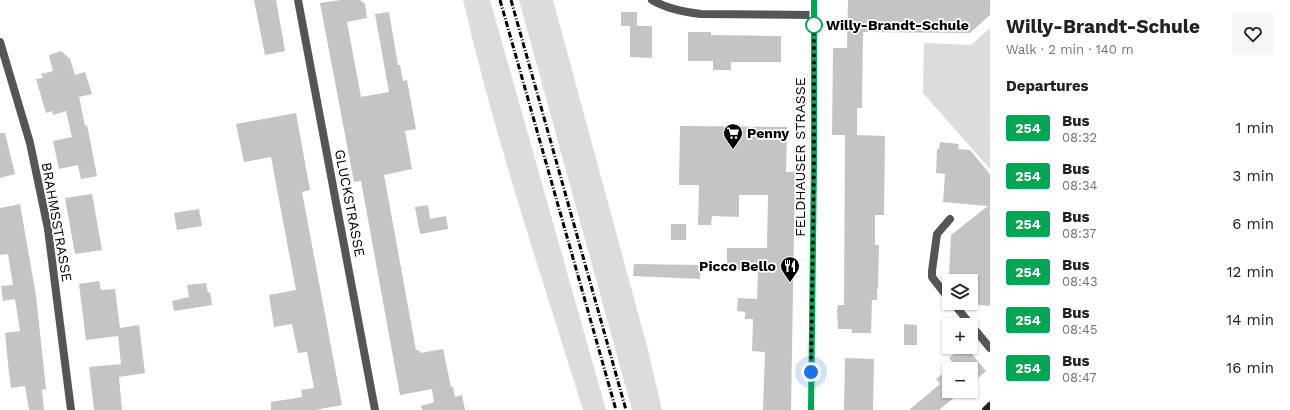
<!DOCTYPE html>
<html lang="en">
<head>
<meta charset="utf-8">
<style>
  :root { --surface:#fff; --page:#f6f6f6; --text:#202124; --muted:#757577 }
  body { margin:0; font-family:"Work Sans",sans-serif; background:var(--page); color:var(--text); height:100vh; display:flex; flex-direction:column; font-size:15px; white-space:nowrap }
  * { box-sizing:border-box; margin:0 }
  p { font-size:13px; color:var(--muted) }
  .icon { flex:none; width:22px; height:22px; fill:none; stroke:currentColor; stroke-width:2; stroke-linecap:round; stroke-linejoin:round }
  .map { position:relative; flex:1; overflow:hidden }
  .sheet { display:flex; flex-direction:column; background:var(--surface); width:300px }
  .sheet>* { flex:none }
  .badge { padding:0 8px; border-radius:3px; font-size:14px; line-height:26px }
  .fabs { position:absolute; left:942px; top:274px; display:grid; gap:8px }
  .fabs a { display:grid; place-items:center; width:36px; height:36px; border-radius:0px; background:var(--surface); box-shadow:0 1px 3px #0004; font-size:20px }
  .you { position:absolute; width:20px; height:20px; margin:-10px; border:3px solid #fff; border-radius:50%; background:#1a73e8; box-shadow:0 0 0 6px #1a73e833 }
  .map>.badge { position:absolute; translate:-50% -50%; box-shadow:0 0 0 2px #fff }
  h2 { padding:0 16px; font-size:15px; line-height:36px }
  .round { display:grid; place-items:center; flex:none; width:42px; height:42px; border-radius:0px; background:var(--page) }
  .headline { display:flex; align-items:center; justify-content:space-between; height:68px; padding:0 16px }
  h1 { font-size:19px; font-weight:700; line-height:30px }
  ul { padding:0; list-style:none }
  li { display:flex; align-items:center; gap:12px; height:48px; padding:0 16px }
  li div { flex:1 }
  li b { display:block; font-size:15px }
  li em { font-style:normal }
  li .badge { min-width:44px; font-weight:700; text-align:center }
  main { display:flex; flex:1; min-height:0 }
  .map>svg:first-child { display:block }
  .green { fill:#dcdcdc }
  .building { fill:#c4c4c4 }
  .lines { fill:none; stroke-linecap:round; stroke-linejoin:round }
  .lane { stroke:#555; stroke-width:8 }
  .street { stroke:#555; stroke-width:8 }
  .secondary { stroke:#222; stroke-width:8 }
  .rail { stroke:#000; stroke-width:3; stroke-dasharray:6 2 1 2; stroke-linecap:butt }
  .line-casing { stroke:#fff; stroke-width:9 }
  .line { stroke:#00a651; stroke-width:6 }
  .walk { stroke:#000; stroke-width:4; stroke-dasharray:0 7.2 }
  .stop-dot { fill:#fff; stroke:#00a651; stroke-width:2 }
  .labels { text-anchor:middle; stroke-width:3.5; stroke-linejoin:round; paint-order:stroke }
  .stop-label { font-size:14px; font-weight:bold; fill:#000; stroke:#fff; text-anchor:start }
  .poi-label { font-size:14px; font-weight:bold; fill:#000; stroke:#fff; text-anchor:start }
  .street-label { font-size:14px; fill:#000; stroke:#fff }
</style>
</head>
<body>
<main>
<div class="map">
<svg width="990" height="410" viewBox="0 0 990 410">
  <rect width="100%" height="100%" fill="#fff"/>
  <!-- green -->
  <g class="green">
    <path d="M 463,0 L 490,0 L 606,410 L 583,410 C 541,274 495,139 463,0 Z"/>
    <path d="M 519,0 L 553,0 L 648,350 L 662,410 L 632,410 Z"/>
    <path d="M 990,28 L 990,169 L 923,93 L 924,43 L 971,45 Z"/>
  </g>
  <!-- building -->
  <g class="building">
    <path d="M 254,0 L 276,0 L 285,51 L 265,55 Z"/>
    <path d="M 341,0 L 360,0 L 365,4 L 367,18 L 347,22 L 361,97 L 389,92 L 375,14 L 389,12 L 398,65 L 400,65 L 403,81 L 407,80 L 416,129 L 405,131 L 412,169 L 384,175 L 416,350 L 419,350 L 420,353 L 443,349 L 451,387 L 453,387 L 455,397 L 462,395 L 465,410 L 422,410 L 421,406 L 434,402 L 432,389 L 400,395 L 361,181 L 354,182 L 320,3 Z"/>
    <path d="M 848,0 L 990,0 L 990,15 L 970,33 L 863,32 L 862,108 L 857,108 L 857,135 L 885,136 L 884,215 L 875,215 L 875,245 L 879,245 L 878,289 L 877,289 L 877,300 L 872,300 L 871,333 L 852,333 L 852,329 L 838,329 L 837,311 L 838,305 L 844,305 L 845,135 L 832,135 L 833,48 L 847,48 Z"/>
    <path d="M 621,12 L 637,12 L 637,26 L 652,26 L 652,58 L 630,57 L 630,26 L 621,26 Z"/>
    <path d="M 688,32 L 711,32 L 711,35 L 781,36 L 781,62 L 731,62 L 731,70 L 713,70 L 713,61 L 688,61 Z"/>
    <path d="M 61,51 L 70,59 L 75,75 L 85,72 L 92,94 L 79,97 L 85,126 L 87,125 L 97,176 L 81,179 L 78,165 L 59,169 L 53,141 L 72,137 L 66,111 L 53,115 L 52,111 L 46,113 L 36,79 L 43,78 L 41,74 L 53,71 L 49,55 Z"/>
    <path d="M 296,113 L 310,190 L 302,192 L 342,405 L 315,410 L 271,410 L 271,402 L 302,397 L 301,390 L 314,388 L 307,352 L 298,353 L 292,324 L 274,327 L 269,295 L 296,290 L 271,157 L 244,162 L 236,124 Z"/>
    <path d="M 680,126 L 787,127 L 786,172 L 795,172 L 791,410 L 763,410 L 765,352 L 752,351 L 753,319 L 745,319 L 745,312 L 737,311 L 738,298 L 757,299 L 758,270 L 727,270 L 727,248 L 767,248 L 768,195 L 739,195 L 739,217 L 712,216 L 711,225 L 698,225 L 699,185 L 679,185 Z"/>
    <path d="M 0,133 L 5,133 L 15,174 L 0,178 Z"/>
    <path d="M 940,142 L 959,144 L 958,149 L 970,150 L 990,174 L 990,306 L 971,304 L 971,281 L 953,281 L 949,275 L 951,235 L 988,206 L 943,202 L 945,174 L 936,173 L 937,149 L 939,149 Z"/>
    <path d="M 92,194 L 102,250 L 75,254 L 65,198 Z"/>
    <path d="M 20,204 L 36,296 L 43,361 L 46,389 L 42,390 L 44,410 L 29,410 L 25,386 L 11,388 L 8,364 L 5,333 L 20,331 L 15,299 L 3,301 L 1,286 L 13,285 L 8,254 L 0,255 L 0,208 Z"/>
    <path d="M 428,205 L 430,219 L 446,216 L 448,229 L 420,234 L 415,207 Z"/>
    <path d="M 199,209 L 202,226 L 177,230 L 174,213 Z"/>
    <rect x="671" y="224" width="15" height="16"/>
    <path d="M 634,264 L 701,265 L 700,279 L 633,276 Z"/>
    <path d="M 99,281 L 101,290 L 115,289 L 120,328 L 139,325 L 145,373 L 119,377 L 122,410 L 94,410 L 89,367 L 121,364 L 118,336 L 86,340 L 79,284 Z"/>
    <path d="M 206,283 L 208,293 L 210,292 L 212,305 L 174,311 L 172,301 L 189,297 L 187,285 Z"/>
    <path d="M 904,324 L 917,325 L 917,345 L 904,345 Z"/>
    <path d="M 963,347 L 966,347 L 986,371 L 971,384 L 971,369 L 949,369 L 949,391 L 962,391 L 939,410 L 909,410 L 940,384 L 936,379 L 954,364 L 949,358 Z"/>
    <path d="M 845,358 L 874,359 L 873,410 L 844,410 Z"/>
  </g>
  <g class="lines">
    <!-- lane -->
    <g class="lane">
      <path d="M 949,299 L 932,277 L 932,271 L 937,234 L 950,219"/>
      <path d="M 953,303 L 971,325"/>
      <path d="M 971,325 L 990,348"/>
    </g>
    <!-- street -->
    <g class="street">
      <path d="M 298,0 L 375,410"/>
      <path d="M 652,0 C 667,9 684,12 701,14 L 814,15"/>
      <path d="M 0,42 L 30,143 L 48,229 L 71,410"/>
    </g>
    <!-- secondary -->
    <g class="secondary">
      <path d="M 811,410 L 814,160 L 814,0"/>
      <path d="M 986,410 L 990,406"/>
    </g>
    <!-- rail -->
    <g class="rail">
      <path d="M 500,0 L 616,410"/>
      <path d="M 511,0 L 626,410"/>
    </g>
  </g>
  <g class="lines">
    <defs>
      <path id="line" d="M 811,410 L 814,160 L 814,0"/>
    </defs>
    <!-- line casing -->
    <use href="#line" class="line-casing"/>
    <!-- line -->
    <use href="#line" class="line"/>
    <!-- walk -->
    <path class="walk" d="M 811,372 L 814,160 L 814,25"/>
  </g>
  <!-- icons -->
  <defs>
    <symbol id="supermarket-pin" viewBox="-11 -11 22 30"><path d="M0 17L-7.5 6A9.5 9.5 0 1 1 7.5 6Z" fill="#000" stroke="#fff"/><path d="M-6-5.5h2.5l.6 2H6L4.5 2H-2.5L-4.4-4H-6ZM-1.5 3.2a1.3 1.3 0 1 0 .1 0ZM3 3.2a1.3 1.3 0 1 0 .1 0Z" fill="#fff"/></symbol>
    <symbol id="restaurant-pin" viewBox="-11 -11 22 30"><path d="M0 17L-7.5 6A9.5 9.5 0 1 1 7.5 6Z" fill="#000" stroke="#fff"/><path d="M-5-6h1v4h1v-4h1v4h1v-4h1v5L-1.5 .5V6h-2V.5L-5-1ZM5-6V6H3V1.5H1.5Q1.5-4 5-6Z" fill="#fff"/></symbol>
  </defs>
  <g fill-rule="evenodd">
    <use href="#supermarket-pin" x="722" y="122" width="22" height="30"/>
    <use href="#restaurant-pin" x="779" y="255" width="22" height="30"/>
  </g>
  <!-- markers -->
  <circle class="stop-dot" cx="814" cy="25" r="8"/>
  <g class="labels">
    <!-- stop labels -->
    <g class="stop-label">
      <text x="826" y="30">Willy-Brandt-Schule</text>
    </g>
    <!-- poi labels -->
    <g class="poi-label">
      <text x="747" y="138">Penny</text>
      <text x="776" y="271" text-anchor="end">Picco Bello</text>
    </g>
    <!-- street labels -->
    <g class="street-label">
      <text transform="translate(800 157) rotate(-90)" y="5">FELDHAUSER STRASSE</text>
      <text transform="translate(350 203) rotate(79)" y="5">GLUCKSTRASSE</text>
      <text transform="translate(57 222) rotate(80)" y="5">BRAHMSSTRASSE</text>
    </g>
  </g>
</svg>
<div class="fabs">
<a><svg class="icon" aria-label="layers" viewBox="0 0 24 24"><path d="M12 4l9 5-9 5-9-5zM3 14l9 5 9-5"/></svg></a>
<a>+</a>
<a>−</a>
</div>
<div class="you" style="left:811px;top:372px"></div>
</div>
<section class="sheet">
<div class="headline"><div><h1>Willy-Brandt-Schule</h1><p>Walk · 2 min · 140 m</p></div><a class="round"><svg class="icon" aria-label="heart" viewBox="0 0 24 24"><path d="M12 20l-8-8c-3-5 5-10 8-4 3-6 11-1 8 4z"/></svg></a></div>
<h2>Departures</h2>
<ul>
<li><span class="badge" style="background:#00a651;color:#fff">254</span><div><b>Bus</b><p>08:32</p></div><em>1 min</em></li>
<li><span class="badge" style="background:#00a651;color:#fff">254</span><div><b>Bus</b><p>08:34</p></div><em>3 min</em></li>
<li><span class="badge" style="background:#00a651;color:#fff">254</span><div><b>Bus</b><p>08:37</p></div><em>6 min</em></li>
<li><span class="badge" style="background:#00a651;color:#fff">254</span><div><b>Bus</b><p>08:43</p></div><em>12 min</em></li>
<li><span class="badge" style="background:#00a651;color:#fff">254</span><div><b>Bus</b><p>08:45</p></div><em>14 min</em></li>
<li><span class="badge" style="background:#00a651;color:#fff">254</span><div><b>Bus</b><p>08:47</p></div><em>16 min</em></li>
</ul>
</section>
</main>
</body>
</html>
